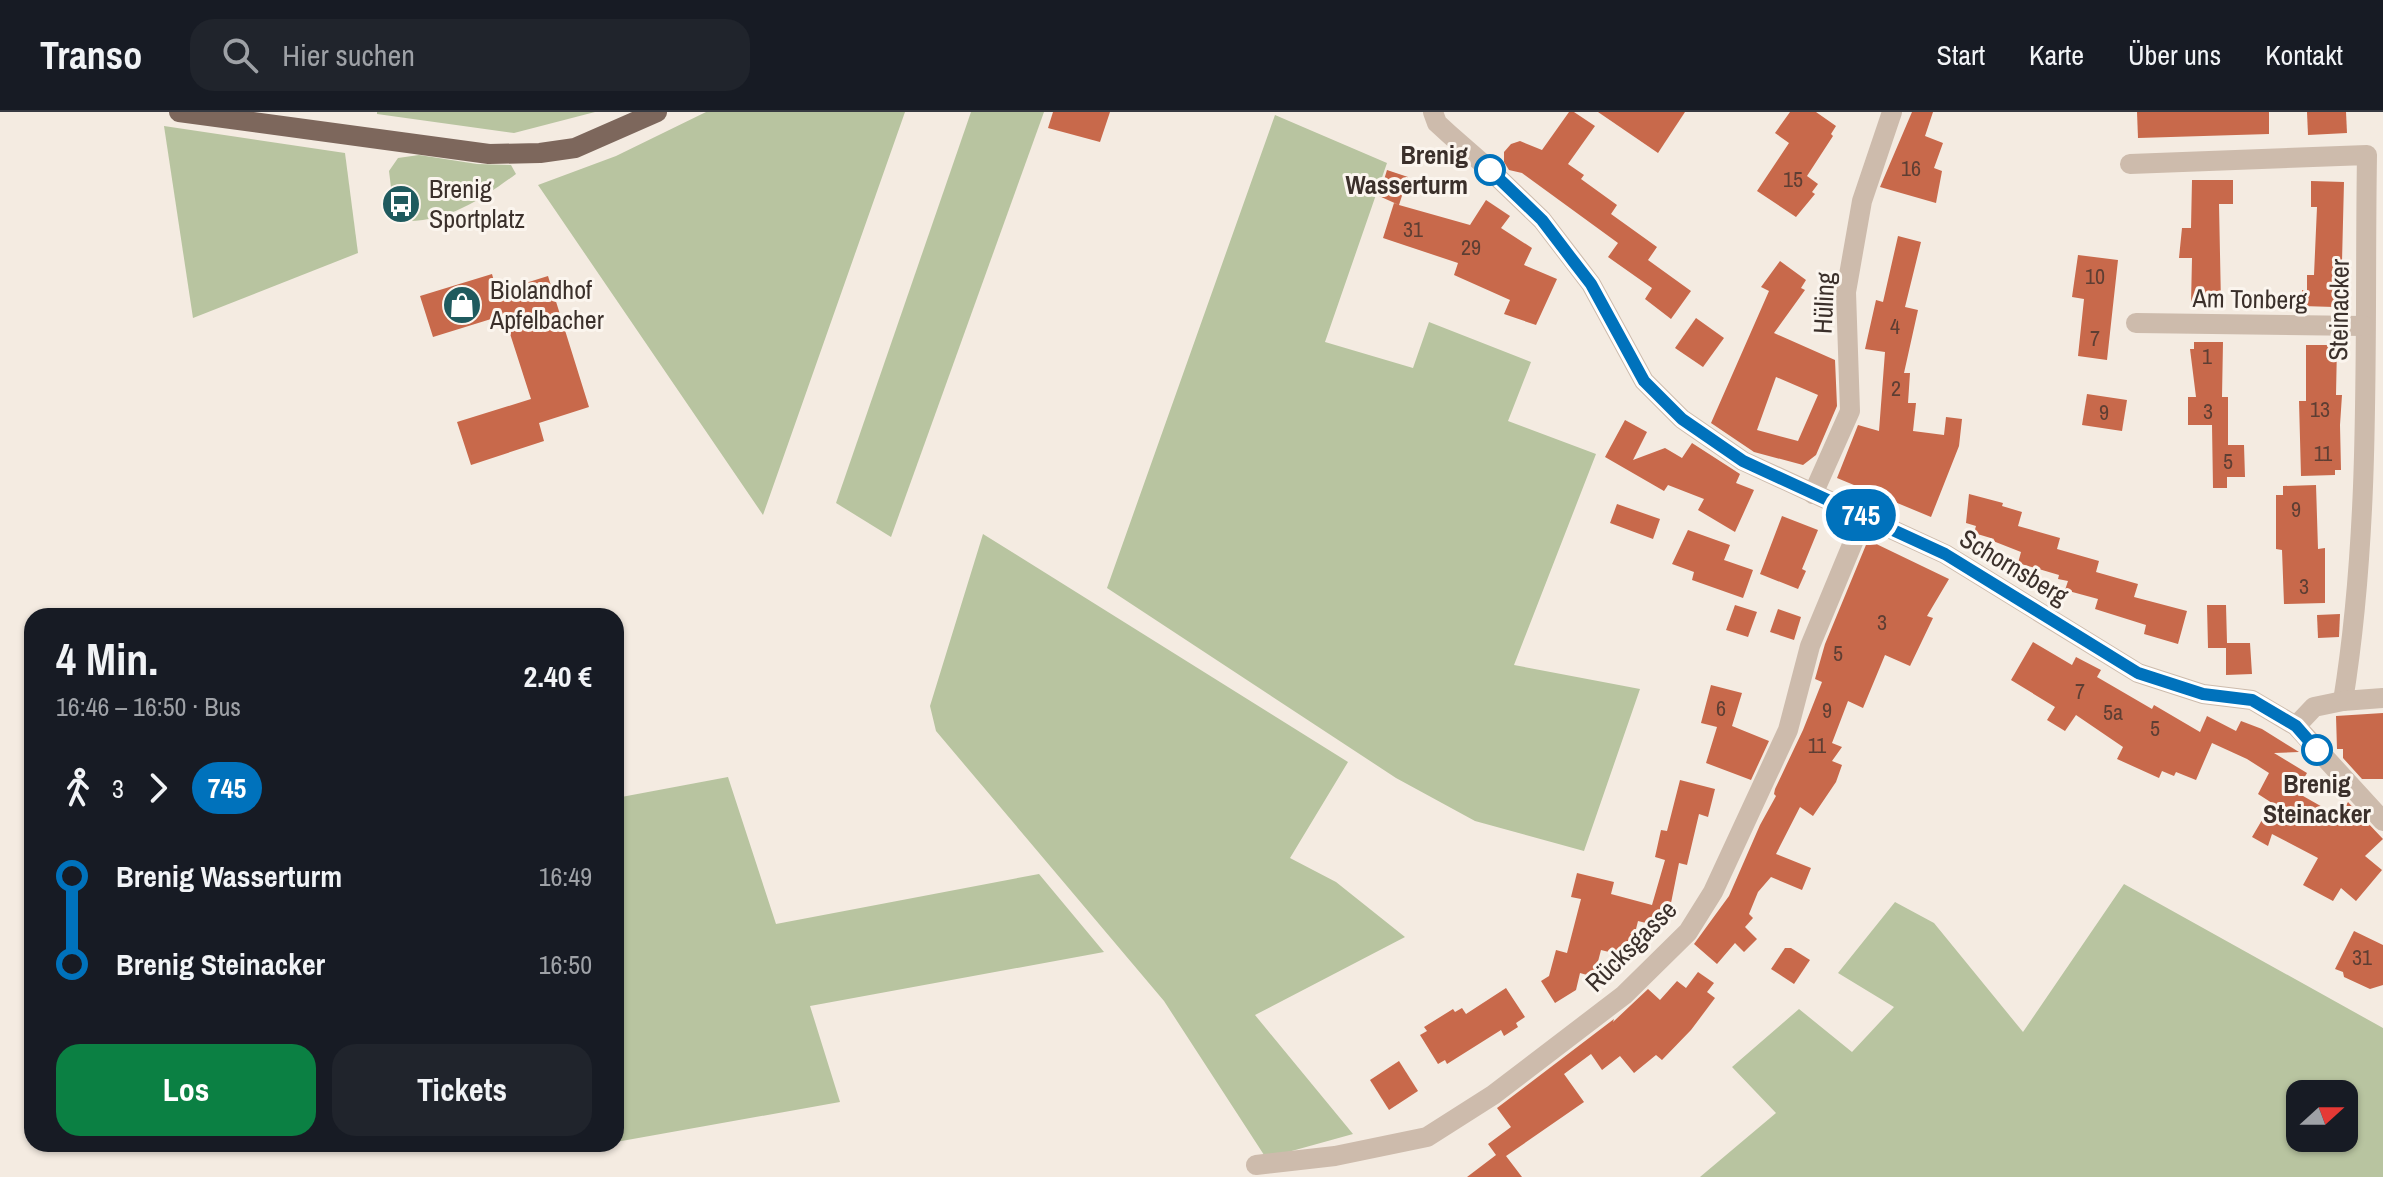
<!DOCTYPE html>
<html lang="de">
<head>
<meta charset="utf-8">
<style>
  :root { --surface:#171b24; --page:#20242c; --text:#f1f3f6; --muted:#9ea1a6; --line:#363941; --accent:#0b8043 }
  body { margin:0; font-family:"Archivo Narrow",sans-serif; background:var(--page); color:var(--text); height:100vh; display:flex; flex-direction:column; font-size:30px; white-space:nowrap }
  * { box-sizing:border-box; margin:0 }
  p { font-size:26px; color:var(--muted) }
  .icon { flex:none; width:44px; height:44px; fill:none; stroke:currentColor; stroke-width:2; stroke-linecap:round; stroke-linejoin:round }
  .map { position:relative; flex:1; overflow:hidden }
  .drawer { position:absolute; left:24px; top:496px; width:600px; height:544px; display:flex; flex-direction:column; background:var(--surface); border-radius:24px; box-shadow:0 2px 6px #0004 }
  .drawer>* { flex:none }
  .badge { padding:0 16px; border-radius:26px; font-size:28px; line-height:52px }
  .needle { width:52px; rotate:69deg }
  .controls { position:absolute; left:2286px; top:968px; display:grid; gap:16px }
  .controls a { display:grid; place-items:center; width:72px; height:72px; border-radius:16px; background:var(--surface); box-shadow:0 2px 6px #0004; font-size:40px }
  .map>.badge { position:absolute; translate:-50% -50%; box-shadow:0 0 0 4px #fff }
  .legs { display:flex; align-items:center; gap:12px; height:88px; padding:0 32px; font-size:26px }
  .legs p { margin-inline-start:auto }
  .overview { display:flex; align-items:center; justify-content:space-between; height:136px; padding:0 32px }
  h1 { font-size:44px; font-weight:700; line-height:60px }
  .cta { display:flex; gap:16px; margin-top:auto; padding:16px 32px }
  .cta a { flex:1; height:92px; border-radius:24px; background:var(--accent); color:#fff; font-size:32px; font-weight:700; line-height:92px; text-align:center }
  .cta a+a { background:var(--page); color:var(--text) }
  ul { padding:0 32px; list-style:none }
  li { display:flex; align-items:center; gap:28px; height:88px; font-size:30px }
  li i { display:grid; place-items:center; width:12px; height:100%; margin:0 10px; background:currentColor }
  li i::after { content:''; width:20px; height:20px; margin:-10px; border:6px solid; border-radius:50%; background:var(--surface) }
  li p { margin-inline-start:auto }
  li:first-child i { background:linear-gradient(#0000 50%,currentColor 0) }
  li:last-child i { background:linear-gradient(currentColor 50%,#0000 0) }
  header { display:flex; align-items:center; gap:48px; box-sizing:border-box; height:112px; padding:0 40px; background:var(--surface); border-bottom:2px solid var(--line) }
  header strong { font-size:38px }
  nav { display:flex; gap:44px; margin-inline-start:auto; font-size:28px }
  .search { width:560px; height:72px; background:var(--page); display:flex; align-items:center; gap:20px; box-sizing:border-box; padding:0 28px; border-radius:24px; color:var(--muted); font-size:30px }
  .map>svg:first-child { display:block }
  .green { fill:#b8c4a0; fill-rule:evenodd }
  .building { fill:#c8694b; fill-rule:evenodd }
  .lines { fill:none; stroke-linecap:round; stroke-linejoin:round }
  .street { stroke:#cdbbac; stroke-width:20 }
  .primary { stroke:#7d675c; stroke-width:20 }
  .line-1-casing { stroke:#fff; stroke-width:18 }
  .line-1 { stroke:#0072bc; stroke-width:12 }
  .stop-1-dot { fill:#fff; stroke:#0072bc; stroke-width:4 }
  .labels { text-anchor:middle; stroke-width:6; stroke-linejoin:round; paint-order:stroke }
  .number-label { font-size:22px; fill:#5e3e33 }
  .stop-label { font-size:26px; font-weight:bold; fill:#3b302b; stroke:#fbf5ee; text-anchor:end }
  .poi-label { font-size:26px; fill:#3b302b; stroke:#fbf5ee; text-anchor:start }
  .street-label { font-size:26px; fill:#3b302b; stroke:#fbf5ee }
</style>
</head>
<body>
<header>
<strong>Transo</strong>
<div class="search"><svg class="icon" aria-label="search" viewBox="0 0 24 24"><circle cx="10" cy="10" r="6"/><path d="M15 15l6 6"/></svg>Hier suchen</div>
<nav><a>Start</a><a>Karte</a><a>Über uns</a><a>Kontakt</a></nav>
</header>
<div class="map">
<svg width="2383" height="1065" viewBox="0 0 2383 1065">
  <rect width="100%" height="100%" fill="#f4ebe1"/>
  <!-- green -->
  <g class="green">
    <path d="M 377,0 L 595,0 L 514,21 L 377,2 Z"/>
    <path d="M 706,0 L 905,0 L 763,403 L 538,73 L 616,44 Z"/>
    <path d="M 971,0 L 1044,0 L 891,425 L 836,391 Z"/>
    <path d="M 1275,3 L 1387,51 L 1325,230 L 1413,256 L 1429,210 L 1531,250 L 1508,309 L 1596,342 L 1514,553 L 1640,577 L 1584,739 L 1475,709 L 1396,666 L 1107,476 Z"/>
    <path d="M 164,14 L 345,41 L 358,141 L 193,206 Z"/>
    <path d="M 419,43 L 477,52 L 511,53 L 516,62 C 483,86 449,110 406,109 L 394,100 L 389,59 L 398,46 Z"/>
    <path d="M 983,422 L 1348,650 L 1290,746 L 1336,770 L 1405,825 L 1255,903 L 1353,1022 L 1266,1046 L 1164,889 L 936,619 L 930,594 Z"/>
    <path d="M 728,665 L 776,812 L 1039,762 L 1104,840 L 810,894 L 840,990 L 616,1030 L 616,686 Z"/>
    <path d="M 2124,772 L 2383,916 L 2383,1065 L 1700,1065 L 1776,1001 L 1732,955 L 1799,897 L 1852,940 L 1894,895 L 1838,861 L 1895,790 L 1934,811 L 2023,920 ZM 2300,982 L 2344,982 L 2344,1026 L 2300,1026 Z"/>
  </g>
  <!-- building -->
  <g class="building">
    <path d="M 1053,0 L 1110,0 L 1100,30 L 1048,16 Z"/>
    <path d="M 1569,0 L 1574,0 L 1595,14 L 1568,52 L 1584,63 L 1581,67 L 1617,93 L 1611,102 L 1657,135 L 1648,148 L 1691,179 L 1671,207 L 1645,187 L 1652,176 L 1608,145 L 1618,131 L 1522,61 L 1509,58 L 1504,50 L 1504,40 L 1511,32 L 1520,29 L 1542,38 Z"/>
    <path d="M 1598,0 L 1685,0 L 1658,41 Z"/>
    <path d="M 1790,0 L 1816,0 L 1836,14 L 1831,22 L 1833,24 L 1807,64 L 1818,72 L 1812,80 L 1815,82 L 1796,105 L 1757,79 L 1789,31 L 1775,21 Z"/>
    <path d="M 1912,0 L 1933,0 L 1925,24 L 1943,31 L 1934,56 L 1942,59 L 1936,91 L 1880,75 Z"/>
    <path d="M 2137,0 L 2269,0 L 2269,22 L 2138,26 Z"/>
    <path d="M 2307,0 L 2346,0 L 2347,21 L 2308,23 Z"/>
    <path d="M 1387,58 L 1408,65 L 1399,93 L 1470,113 L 1486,88 L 1510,104 L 1501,116 L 1532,136 L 1524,153 L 1557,167 L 1536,213 L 1504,202 L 1510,188 L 1454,163 L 1458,151 L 1383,126 L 1394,91 L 1399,93 L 1379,84 Z"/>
    <path d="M 2192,68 L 2233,68 L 2233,92 L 2219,92 L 2221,192 L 2191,192 L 2192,146 L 2179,146 L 2182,116 L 2191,116 Z"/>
    <path d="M 2311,69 L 2344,70 L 2341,190 L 2334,190 L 2334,195 L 2302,194 L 2302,178 L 2307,178 L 2307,163 L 2314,163 L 2317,95 L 2311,95 Z"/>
    <path d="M 1898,124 L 1921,130 L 1905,195 L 1918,198 L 1904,261 L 1910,261 L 1908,291 L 1916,291 L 1913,319 L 1944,323 L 1946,305 L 1962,307 L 1959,334 L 1931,405 L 1837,366 L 1858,313 L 1879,319 L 1885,240 L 1865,237 L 1876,188 L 1883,190 Z"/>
    <path d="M 2078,143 L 2118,148 L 2107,248 L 2078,244 L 2084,187 L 2072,185 Z"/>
    <path d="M 1780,149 L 1806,168 L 1801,176 L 1805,178 L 1774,221 L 1835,248 L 1837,294 L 1816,343 L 1803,353 L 1754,340 L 1711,311 L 1769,179 L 1761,175 ZM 1776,265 L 1818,283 L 1798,329 L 1757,318 Z"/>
    <path d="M 492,162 L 497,180 L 548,164 L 589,295 L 539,311 L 544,329 L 471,353 L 457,310 L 531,287 L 504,203 L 433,225 L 420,184 Z"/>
    <path d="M 1696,206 L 1724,226 L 1703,255 L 1675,236 Z"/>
    <path d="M 2194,230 L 2223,230 L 2222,285 L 2228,285 L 2228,333 L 2244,333 L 2245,365 L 2227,365 L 2227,376 L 2213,376 L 2212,313 L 2188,313 L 2188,285 L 2196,285 L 2190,237 L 2194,237 Z"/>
    <path d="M 2306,233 L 2337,233 L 2336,283 L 2342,283 L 2340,313 L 2341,358 L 2335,358 L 2335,363 L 2301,364 L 2299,289 L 2306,289 Z"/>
    <path d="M 2087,282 L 2127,288 L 2122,319 L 2082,313 Z"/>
    <path d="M 1625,308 L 1647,320 L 1633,348 L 1665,336 L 1682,346 L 1692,331 L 1740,362 L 1736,371 L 1754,378 L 1735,420 L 1698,398 L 1704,387 L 1668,373 L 1664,379 L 1605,345 Z"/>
    <path d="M 2316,373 L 2318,437 L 2325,436 L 2325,491 L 2284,492 L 2282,438 L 2276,437 L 2276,383 L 2283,383 L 2283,374 Z"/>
    <path d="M 1969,382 L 2003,391 L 2002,394 L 2022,400 L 2018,414 L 2060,426 L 2057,437 L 2099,449 L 2096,460 L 2138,472 L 2134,485 L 2187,499 L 2178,532 L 2144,522 L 2146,513 L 2095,497 L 2098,487 L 2065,478 L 2068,469 L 2058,467 L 2059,463 L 2018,451 L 2021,440 L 1993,429 L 1994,427 L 1974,421 L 1976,414 L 1966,411 Z"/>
    <path d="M 1617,392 L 1660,407 L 1653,427 L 1610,411 Z"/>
    <path d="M 1782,404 L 1818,418 L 1802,457 L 1806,459 L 1798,477 L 1760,462 Z"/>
    <path d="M 1688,418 L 1730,433 L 1724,448 L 1753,458 L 1743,486 L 1692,468 L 1694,460 L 1672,452 Z"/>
    <path d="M 1868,428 L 1949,467 L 1927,504 L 1933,506 L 1910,554 L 1885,543 L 1863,596 L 1848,589 L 1832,631 L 1842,635 L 1832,649 L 1842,653 L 1836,670 L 1813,704 L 1800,695 L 1776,742 L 1811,756 L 1802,778 L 1771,765 L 1758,780 L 1749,802 L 1753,806 L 1745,815 L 1757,827 L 1744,840 L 1735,831 L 1717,852 L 1694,832 L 1729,784 L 1760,713 L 1776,684 L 1774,682 L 1775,677 L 1803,618 L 1822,570 L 1815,567 L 1825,532 Z"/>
    <path d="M 1735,493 L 1757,500 L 1748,525 L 1726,518 Z"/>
    <path d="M 2207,493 L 2226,493 L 2227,531 L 2250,531 L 2252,562 L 2226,563 L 2226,536 L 2208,536 Z"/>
    <path d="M 1778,497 L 1801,505 L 1794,528 L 1770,520 Z"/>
    <path d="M 2340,502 L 2339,525 L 2318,526 L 2317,503 Z"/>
    <path d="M 2033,530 L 2072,553 L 2076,545 L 2101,558 L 2097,565 L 2152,597 L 2154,593 L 2200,620 L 2207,604 L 2236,619 L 2241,609 L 2262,617 L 2299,640 L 2274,641 L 2307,661 L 2296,680 L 2340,705 L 2348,690 L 2383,727 L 2365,744 L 2382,758 L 2356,789 L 2341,776 L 2333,789 L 2303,773 L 2318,746 L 2272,722 L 2268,734 L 2252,725 L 2272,691 L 2258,682 L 2269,661 L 2247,647 L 2212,631 L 2196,668 L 2176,660 L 2174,664 L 2162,659 L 2159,666 L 2117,647 L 2123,635 L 2076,603 L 2065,619 L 2047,608 L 2055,595 L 2011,568 Z"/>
    <path d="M 1711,573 L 1742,581 L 1732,614 L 1769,629 L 1751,668 L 1706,651 L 1717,615 L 1701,611 Z"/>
    <path d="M 2383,601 L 2383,667 L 2362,667 L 2343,646 L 2343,637 L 2337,637 L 2336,604 Z"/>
    <path d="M 1680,668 L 1715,677 L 1708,705 L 1699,702 L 1687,753 L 1679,751 L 1666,816 L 1638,809 L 1629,845 L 1601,838 L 1594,865 L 1580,861 L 1576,878 L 1555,891 L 1541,869 L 1549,864 L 1556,838 L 1567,841 L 1581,787 L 1571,785 L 1577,761 L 1614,770 L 1611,782 L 1652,793 L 1665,748 L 1655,745 L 1661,718 L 1667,719 Z"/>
    <path d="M 2354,819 L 2383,833 L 2383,873 L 2370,877 L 2344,865 L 2343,860 L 2335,857 Z"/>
    <path d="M 1785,836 L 1791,836 L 1810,848 L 1794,872 L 1771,857 Z"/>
    <path d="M 1698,860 L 1714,871 L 1707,880 L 1715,886 L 1691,918 L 1662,948 L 1656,943 L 1634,961 L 1620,944 L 1602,958 L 1591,942 L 1564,962 L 1584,990 L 1506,1044 L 1522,1065 L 1467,1065 L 1496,1043 L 1488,1032 L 1511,1015 L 1497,996 L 1614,907 L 1613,910 L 1648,877 L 1660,888 L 1677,869 L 1686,876 Z"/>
    <path d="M 1506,876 L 1525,905 L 1516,911 L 1518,915 L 1504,924 L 1501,918 L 1447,952 L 1445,948 L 1438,952 L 1420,923 L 1427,919 L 1424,915 L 1453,897 L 1455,900 L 1462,896 L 1466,902 Z"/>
    <path d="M 1399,949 L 1418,979 L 1389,998 L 1370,968 Z"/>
  </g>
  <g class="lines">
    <!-- street -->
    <g class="street">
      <path d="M 1433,0 L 1437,11 L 1449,22 L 1490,58 L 1542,108 L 1591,172 L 1644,269 L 1682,307 L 1743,349 L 1945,442 L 2138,561 L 2203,582 L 2252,588 L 2296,614 L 2383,709"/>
      <path d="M 2130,52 L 2367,43 C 2364,224 2372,410 2343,589"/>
      <path d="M 2136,211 L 2364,214"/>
      <path d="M 1813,382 L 1850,299 L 1846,180 L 1862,89 L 1892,0"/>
      <path d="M 2296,614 L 2314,595 L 2343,589 L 2383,586"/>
      <path d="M 1256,1053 L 1335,1044 L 1427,1025 L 1493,983 L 1624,883 L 1688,820 L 1713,780 L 1788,618 L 1810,534 L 1864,404"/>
    </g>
    <!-- primary -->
    <path class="primary" d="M 179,0 L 489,42 L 540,41 L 575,36 L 657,0"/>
  </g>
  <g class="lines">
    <defs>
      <path id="line-1" d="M 1490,58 L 1542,108 L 1574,150 L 1591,172 L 1644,269 L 1682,307 L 1743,349 L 1945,442 L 2138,561 L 2203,582 L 2252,588 L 2296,614 L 2317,638"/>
    </defs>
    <!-- line-1 casing -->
    <use href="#line-1" class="line-1-casing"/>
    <!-- line-1 -->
    <use href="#line-1" class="line-1"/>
  </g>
  <!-- icons -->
  <defs>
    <symbol id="bus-disc" viewBox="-11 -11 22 22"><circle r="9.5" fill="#1f5a5e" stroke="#fbf5ee"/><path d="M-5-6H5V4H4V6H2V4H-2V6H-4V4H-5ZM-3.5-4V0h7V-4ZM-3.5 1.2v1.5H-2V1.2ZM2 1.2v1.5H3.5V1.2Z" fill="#fff"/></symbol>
    <symbol id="shop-disc" viewBox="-11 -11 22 22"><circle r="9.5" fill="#1f5a5e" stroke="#fbf5ee"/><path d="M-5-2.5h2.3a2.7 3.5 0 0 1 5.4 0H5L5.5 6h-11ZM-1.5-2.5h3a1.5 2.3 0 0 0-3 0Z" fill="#fff"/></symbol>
  </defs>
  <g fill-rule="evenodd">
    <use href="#bus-disc" x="379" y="70" width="44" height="44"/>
    <use href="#shop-disc" x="440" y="171" width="44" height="44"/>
  </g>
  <!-- markers -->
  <g class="stop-1-dot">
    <circle cx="1490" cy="58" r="14"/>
    <circle cx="2317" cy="638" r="14"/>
  </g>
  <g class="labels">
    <!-- number labels -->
    <g class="number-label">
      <text x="1911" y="64">16</text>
      <text x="1793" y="75">15</text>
      <text x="1413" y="125">31</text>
      <text x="1471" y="143">29</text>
      <text x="2095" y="172">10</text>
      <text x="1895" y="222">4</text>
      <text x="2095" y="234">7</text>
      <text x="2207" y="252">1</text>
      <text x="1896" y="284">2</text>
      <text x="2320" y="305">13</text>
      <text x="2208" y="307">3</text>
      <text x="2104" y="308">9</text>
      <text x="2323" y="349">11</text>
      <text x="2228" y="357">5</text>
      <text x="2296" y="405">9</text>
      <text x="2304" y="482">3</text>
      <text x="1882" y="518">3</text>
      <text x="1838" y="549">5</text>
      <text x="2080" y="587">7</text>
      <text x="1721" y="604">6</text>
      <text x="1827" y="606">9</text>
      <text x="2113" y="608">5a</text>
      <text x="2155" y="624">5</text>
      <text x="1817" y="641">11</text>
      <text x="2362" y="853">31</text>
    </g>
    <!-- stop labels -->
    <g class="stop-label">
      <text x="1468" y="52">Brenig<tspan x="1468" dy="30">Wasserturm</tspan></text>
      <text x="2317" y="681" text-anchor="middle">Brenig<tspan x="2317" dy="30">Steinacker</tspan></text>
    </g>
    <!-- poi labels -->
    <g class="poi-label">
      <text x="429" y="86">Brenig<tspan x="429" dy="30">Sportplatz</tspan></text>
      <text x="490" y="187">Biolandhof<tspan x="490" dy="30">Apfelbacher</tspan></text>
    </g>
    <!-- street labels -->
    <g class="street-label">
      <text transform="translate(2250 187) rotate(1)" y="9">Am Tonberg</text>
      <text transform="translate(1824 191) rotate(-87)" y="9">Hüling</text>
      <text transform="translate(2339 198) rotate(-89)" y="9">Steinacker</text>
      <text transform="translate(2014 455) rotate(31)" y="9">Schornsberg</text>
      <text transform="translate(1631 834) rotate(-45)" y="9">Rücksgasse</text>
    </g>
  </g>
</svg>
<div class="controls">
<a><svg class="needle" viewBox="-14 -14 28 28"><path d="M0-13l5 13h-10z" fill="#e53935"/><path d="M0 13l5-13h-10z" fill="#9ea1a6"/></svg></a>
</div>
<b class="badge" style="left:1861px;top:403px;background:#0072bc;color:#fff">745</b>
<section class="drawer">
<div class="overview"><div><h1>4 Min.</h1><p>16:46 – 16:50 · Bus</p></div><b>2.40 €</b></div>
<div class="legs"><svg class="icon" aria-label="walk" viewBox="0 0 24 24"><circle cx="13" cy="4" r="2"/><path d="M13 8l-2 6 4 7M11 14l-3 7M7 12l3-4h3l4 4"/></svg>3<svg class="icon" aria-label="forward" viewBox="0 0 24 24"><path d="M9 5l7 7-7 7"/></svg><b class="badge" style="background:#0072bc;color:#fff">745</b></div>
<ul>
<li><i style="color:#0072bc"></i><b>Brenig Wasserturm</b><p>16:49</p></li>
<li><i style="color:#0072bc"></i><b>Brenig Steinacker</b><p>16:50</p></li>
</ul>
<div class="cta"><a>Los</a><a>Tickets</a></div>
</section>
</div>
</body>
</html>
